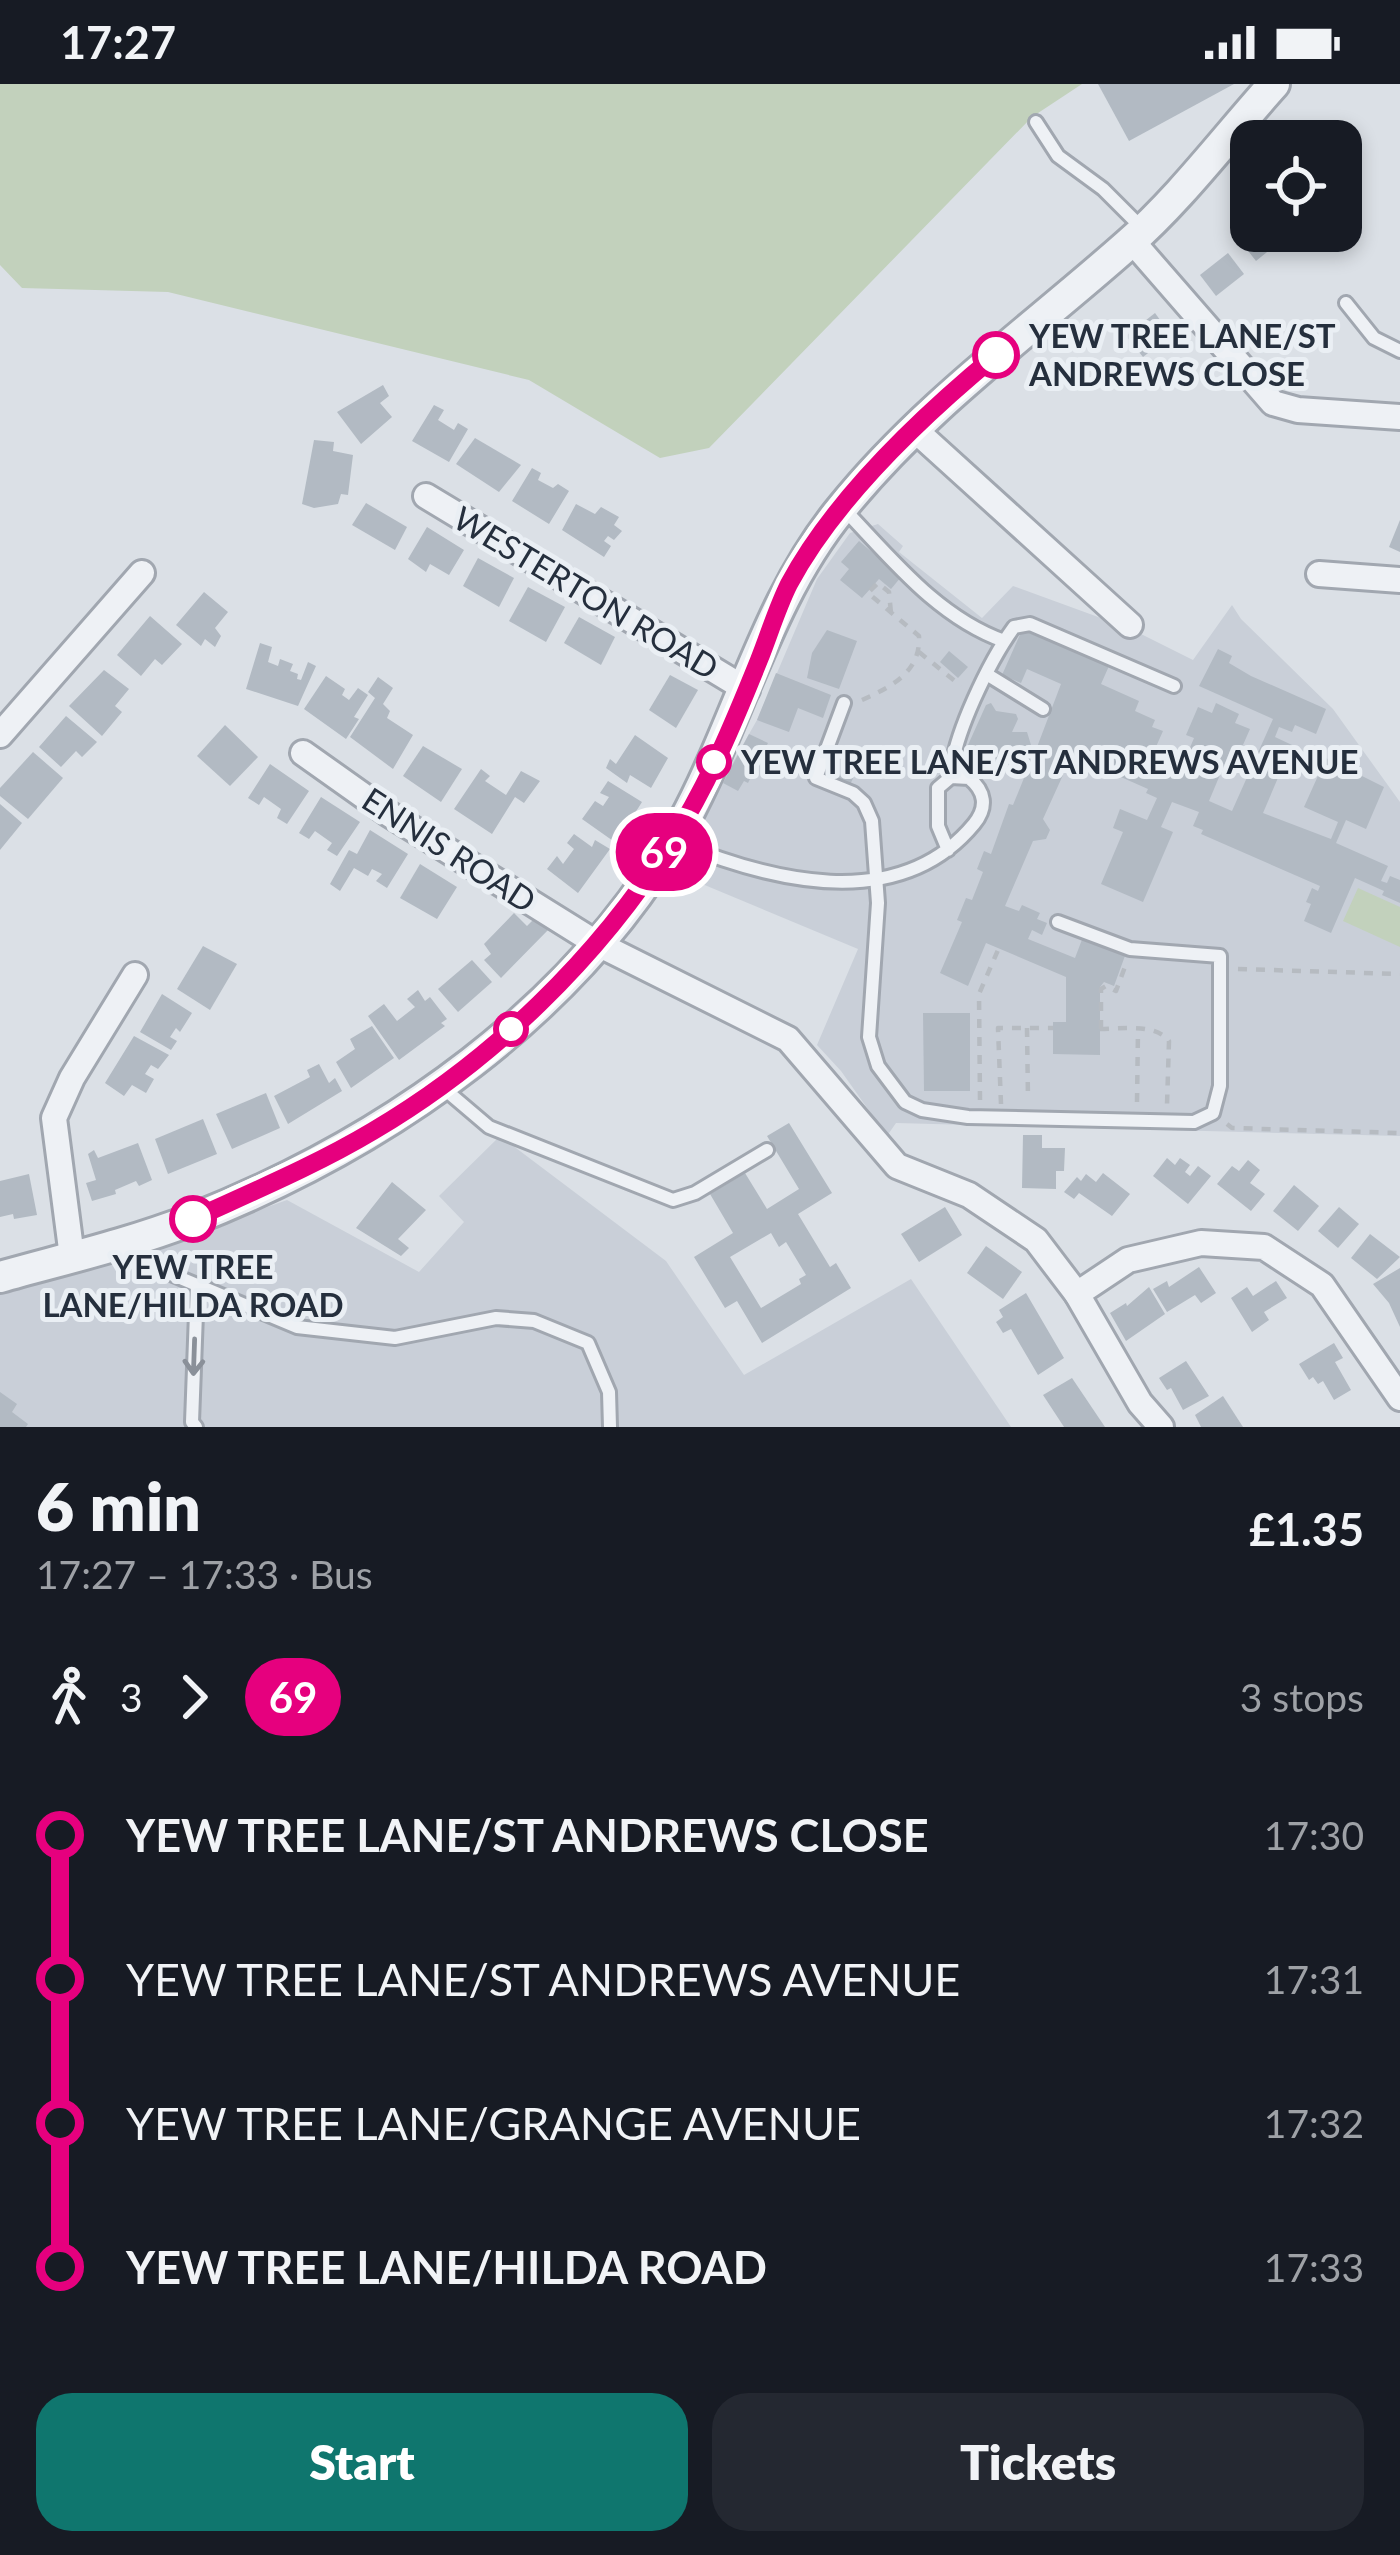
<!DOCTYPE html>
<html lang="en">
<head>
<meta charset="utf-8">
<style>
  :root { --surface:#171b24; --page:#242831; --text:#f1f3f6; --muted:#9ea1a6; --accent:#0f766e }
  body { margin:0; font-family:Lato,sans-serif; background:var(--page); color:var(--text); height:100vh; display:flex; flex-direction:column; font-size:45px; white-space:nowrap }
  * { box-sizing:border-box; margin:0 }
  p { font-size:39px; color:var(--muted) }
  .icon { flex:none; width:66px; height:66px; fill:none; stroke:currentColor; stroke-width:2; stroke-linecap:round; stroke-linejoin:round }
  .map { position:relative; height:1343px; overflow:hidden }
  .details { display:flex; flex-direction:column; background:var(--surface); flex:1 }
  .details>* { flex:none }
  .badge { padding:0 24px; border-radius:39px; font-size:42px; line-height:78px }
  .fabs { position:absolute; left:1230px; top:36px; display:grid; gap:24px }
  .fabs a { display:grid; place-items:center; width:132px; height:132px; border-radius:24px; background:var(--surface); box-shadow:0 6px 18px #0003; font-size:60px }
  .map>.badge { position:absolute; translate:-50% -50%; box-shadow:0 0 0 6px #fff }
  .legs { display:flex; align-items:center; gap:18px; height:132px; padding:0 36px; font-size:39px }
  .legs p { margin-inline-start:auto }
  .overview { display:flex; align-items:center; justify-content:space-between; height:204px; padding:0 36px }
  h1 { font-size:66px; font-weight:800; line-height:90px }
  .primary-button { display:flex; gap:24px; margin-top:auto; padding:24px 36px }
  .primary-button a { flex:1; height:138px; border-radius:36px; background:var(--accent); color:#fff; font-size:48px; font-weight:800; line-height:138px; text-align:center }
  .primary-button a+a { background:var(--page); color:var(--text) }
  ul { padding:0 36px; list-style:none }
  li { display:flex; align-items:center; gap:42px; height:144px; font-size:45px }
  li i { display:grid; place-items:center; width:18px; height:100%; margin:0 15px; background:currentColor }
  li i::after { content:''; width:30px; height:30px; margin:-15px; border:9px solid; border-radius:50%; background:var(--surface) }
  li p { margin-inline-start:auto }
  li:first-child i { background:linear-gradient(#0000 50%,currentColor 0) }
  li:last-child i { background:linear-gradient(currentColor 50%,#0000 0) }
  .status { display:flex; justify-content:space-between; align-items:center; height:84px; padding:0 60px; background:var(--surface); direction:ltr }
  .status svg { height:33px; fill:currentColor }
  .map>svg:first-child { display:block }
  .built { fill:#c9cfd8 }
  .green { fill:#c2d1bc }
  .building { fill:#b2bac3; fill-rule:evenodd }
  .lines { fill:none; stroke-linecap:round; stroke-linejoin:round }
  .service-casing { stroke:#a1a7b0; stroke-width:18 }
  .minor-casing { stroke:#a1a7b0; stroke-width:30 }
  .tertiary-casing { stroke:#a1a7b0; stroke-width:36 }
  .path { stroke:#b6bbc1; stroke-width:4.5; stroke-dasharray:9 9; stroke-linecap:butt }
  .service { stroke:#eef1f5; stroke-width:12 }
  .minor { stroke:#eef1f5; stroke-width:24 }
  .tertiary { stroke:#eef1f5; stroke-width:30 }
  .oneway { stroke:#8a9099 }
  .line-1-casing { stroke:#fff; stroke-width:27 }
  .line-1 { stroke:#e6007e; stroke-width:18 }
  .stop-1-dot { fill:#fff; stroke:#e6007e; stroke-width:6 }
  .labels { text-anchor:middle; stroke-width:10; stroke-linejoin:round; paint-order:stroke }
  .stop-label { font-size:33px; font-weight:bold; fill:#252f3d; stroke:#eaeff4; text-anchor:start }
  .street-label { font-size:33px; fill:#252f3d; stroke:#eaeff4 }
</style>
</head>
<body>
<div class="status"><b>17:27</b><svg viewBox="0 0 49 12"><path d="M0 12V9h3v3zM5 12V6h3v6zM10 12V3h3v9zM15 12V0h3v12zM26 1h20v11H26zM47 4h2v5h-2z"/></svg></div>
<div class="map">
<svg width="1400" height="1343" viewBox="0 0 1400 1343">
  <rect width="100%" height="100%" fill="#dbe0e6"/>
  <!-- built -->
  <g class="built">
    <path d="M 878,440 L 903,462 L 899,468 L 982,534 L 1013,502 L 1131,545 L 1193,576 L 1232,521 L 1241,535 L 1333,625 L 1400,718 L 1400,1052 L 896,1039 L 887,1052 L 841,987 L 817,961 L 858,865 L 671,787 L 757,636 L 817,495 L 850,449 Z"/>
    <path d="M 500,1052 L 666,1177 L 744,1291 L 911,1195 L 1011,1343 L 0,1343 L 0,1207 L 92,1185 L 287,1116 L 419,1188 L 464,1138 L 439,1112 Z"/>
  </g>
  <!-- green -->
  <g class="green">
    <path d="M 0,0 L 1082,0 L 1032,33 L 709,364 L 660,374 L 529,296 L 168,208 L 22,204 L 0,181 Z"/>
    <path d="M 1358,804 L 1400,823 L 1400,863 L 1343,837 Z"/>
  </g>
  <!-- building -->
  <g class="building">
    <path d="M 1098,0 L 1234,0 L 1129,57 Z"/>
    <path d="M 1251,144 L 1251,147 L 1293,147 L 1256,177 L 1238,154 Z"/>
    <path d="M 1228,169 L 1244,190 L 1216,212 L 1200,191 Z"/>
    <path d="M 1155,229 L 1171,251 L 1143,273 L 1126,252 Z"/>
    <path d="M 383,301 L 389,312 L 380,319 L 392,333 L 361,360 L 337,328 Z"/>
    <path d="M 434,321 L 444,326 L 438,336 L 454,346 L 458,339 L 468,345 L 449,378 L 412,357 Z"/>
    <path d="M 475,354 L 521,381 L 499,408 L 456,380 Z"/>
    <path d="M 314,356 L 334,358 L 333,367 L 353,371 L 348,411 L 341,410 L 338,420 L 314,424 L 302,420 Z"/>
    <path d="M 532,384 L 541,389 L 538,396 L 553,404 L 558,400 L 569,407 L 549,440 L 512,417 Z"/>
    <path d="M 366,419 L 407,443 L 395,466 L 352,441 Z"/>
    <path d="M 576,420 L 595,430 L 601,423 L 619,433 L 614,441 L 622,447 L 614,456 L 608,452 L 604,457 L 611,462 L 604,473 L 562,446 Z"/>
    <path d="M 1400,436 L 1400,468 L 1389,463 Z"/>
    <path d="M 427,443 L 464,466 L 449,491 L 430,480 L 426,488 L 408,475 Z"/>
    <path d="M 859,457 L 901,493 L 891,505 L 879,495 L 862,514 L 840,496 L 849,485 L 841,478 Z"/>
    <path d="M 478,474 L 514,494 L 499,523 L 463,502 Z"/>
    <path d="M 528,503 L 565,523 L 546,558 L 509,537 Z"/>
    <path d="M 204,508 L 228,528 L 215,544 L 221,552 L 215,563 L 205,555 L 201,562 L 176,541 Z"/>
    <path d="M 150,532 L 182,560 L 162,581 L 155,575 L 141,592 L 117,571 Z"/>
    <path d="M 579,533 L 615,553 L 601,581 L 564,559 Z"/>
    <path d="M 827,546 L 857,557 L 839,605 L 807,594 L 812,569 Z"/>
    <path d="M 1022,546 L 1109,582 L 1101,600 L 1139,617 L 1135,627 L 1155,636 L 1152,643 L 1163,647 L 1155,665 L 1184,678 L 1194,654 L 1186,651 L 1198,623 L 1212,629 L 1216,619 L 1239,630 L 1235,639 L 1250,645 L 1239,670 L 1230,667 L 1209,717 L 1232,727 L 1273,635 L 1199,602 L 1218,565 L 1232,572 L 1229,579 L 1251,592 L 1326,625 L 1316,650 L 1295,641 L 1292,648 L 1279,643 L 1275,653 L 1292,661 L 1263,729 L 1331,755 L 1338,738 L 1304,723 L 1326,674 L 1384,703 L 1366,745 L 1346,736 L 1336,759 L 1388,782 L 1381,797 L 1387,799 L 1390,792 L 1400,796 L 1400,819 L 1382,811 L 1384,807 L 1355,794 L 1331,849 L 1304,837 L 1311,820 L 1306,818 L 1312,804 L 1318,807 L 1320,802 L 1201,750 L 1203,746 L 1193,742 L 1199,728 L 1172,718 L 1161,743 L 1173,748 L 1143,818 L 1101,800 L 1123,748 L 1113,744 L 1120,725 L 1147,736 L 1157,714 L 1146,709 L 1148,705 L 1062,667 L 1054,686 L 1063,691 L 1043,735 L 1050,746 L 1046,755 L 1033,757 L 1005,822 L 1019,827 L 1022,821 L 1040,829 L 1037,835 L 1047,839 L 1042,851 L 1032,846 L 1028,855 L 1075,874 L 1083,853 L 1126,869 L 1114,902 L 1104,898 L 1100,903 L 1100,971 L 1053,970 L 1053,938 L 1066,938 L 1066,893 L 986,859 L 968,902 L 940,889 L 962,838 L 957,836 L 966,814 L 972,816 L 983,788 L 977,785 L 984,767 L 991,770 L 1009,720 L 1013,721 L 1024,694 L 1018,691 L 1025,674 L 1015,669 L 1003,688 L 995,684 L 988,669 L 979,665 L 974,668 L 968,661 L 986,621 L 991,619 L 996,627 L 1016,630 L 1018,635 L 1012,648 L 1027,648 L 1031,661 L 1022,663 L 1034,671 L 1061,600 L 1027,585 L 1021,599 L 1002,591 Z"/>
    <path d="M 260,559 L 272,563 L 268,578 L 278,582 L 280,575 L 293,580 L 290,587 L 298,590 L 297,595 L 301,596 L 308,578 L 316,582 L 298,622 L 246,605 Z"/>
    <path d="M 949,567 L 968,583 L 958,594 L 940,578 Z"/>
    <path d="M 104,586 L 129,605 L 115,622 L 122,628 L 102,652 L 69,622 Z"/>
    <path d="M 776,589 L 831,611 L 823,634 L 798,624 L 789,648 L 757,636 Z"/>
    <path d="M 670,591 L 698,606 L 676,644 L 649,626 Z"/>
    <path d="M 326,592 L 345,605 L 342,611 L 349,616 L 358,604 L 368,611 L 354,633 L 359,635 L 346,655 L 304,625 Z"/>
    <path d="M 378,593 L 393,604 L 383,620 L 390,627 L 387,634 L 413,651 L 393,685 L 350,653 L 375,614 L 368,608 Z"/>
    <path d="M 66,632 L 97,658 L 82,673 L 76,667 L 61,683 L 39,663 Z"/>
    <path d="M 225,641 L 258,673 L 230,702 L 197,672 Z"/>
    <path d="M 749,650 L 768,659 L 748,699 L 744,697 L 738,707 L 723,699 Z"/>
    <path d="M 635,651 L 668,674 L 651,704 L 630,691 L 627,699 L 606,684 L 610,675 L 616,680 Z"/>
    <path d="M 423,662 L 462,685 L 441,718 L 403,692 Z"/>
    <path d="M 33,668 L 63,694 L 28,735 L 0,712 L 0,704 Z"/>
    <path d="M 834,672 L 858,683 L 850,701 L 825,690 Z"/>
    <path d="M 270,680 L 309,707 L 287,740 L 277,734 L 281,725 L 264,713 L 259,721 L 248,714 Z"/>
    <path d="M 481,685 L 490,692 L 485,697 L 506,711 L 521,687 L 540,697 L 524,719 L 515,713 L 492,750 L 454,725 Z"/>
    <path d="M 608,697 L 642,718 L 616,759 L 582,735 L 595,717 L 603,722 L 609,713 L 600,709 Z"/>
    <path d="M 321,713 L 360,738 L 337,772 L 327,766 L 332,759 L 315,747 L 309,755 L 299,749 Z"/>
    <path d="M 0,720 L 22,739 L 0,766 Z"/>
    <path d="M 370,746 L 408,770 L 387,804 L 376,797 L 382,790 L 372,785 L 368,792 L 354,784 L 340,807 L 330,800 L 349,766 L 357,770 Z"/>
    <path d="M 574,750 L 592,763 L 595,756 L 610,765 L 578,809 L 547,785 L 557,772 L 563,780 L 574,765 L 567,759 Z"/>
    <path d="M 420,780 L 457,803 L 437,835 L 400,814 Z"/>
    <path d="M 514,829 L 527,842 L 535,834 L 549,845 L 501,894 L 484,876 L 491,870 L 484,860 Z"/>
    <path d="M 203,862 L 237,880 L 210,926 L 177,905 Z"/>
    <path d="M 472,876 L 492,898 L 458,928 L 438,905 Z"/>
    <path d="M 418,906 L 425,917 L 430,913 L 447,935 L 441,939 L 445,942 L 399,976 L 368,932 L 384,920 L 397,937 L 415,923 L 407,915 Z"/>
    <path d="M 162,910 L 192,929 L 180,948 L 176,944 L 170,953 L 177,957 L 171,966 L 140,948 Z"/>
    <path d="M 923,929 L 970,929 L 970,1007 L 924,1007 Z"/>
    <path d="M 372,942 L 394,974 L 351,1004 L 336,978 L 355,965 L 350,955 Z"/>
    <path d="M 134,952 L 169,971 L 158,985 L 151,981 L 145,990 L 154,995 L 146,1009 L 132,1001 L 124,1012 L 105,999 Z"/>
    <path d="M 319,980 L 329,999 L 335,994 L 342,1007 L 288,1040 L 274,1012 L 310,993 L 307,986 Z"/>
    <path d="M 266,1009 L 280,1044 L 232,1065 L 216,1030 Z"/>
    <path d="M 203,1035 L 217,1070 L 168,1090 L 155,1055 Z"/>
    <path d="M 789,1039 L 832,1109 L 798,1130 L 830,1183 L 836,1179 L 851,1204 L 762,1259 L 737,1217 L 725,1224 L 694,1173 L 733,1149 L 710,1110 L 745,1089 L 767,1125 L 799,1105 L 767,1052 ZM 771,1149 L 779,1163 L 786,1158 L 806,1191 L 799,1195 L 801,1200 L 761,1224 L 730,1173 Z"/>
    <path d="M 1023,1051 L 1042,1051 L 1042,1064 L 1065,1064 L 1064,1087 L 1056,1087 L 1056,1105 L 1022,1104 Z"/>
    <path d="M 138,1059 L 152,1096 L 139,1102 L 136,1097 L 115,1106 L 116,1110 L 92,1117 L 86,1099 L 96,1096 L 88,1070 L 94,1066 L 98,1074 Z"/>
    <path d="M 1167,1074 L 1175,1081 L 1180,1074 L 1190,1081 L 1185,1088 L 1190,1092 L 1198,1082 L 1211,1092 L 1188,1120 L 1153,1092 Z"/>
    <path d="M 1248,1076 L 1260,1086 L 1250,1099 L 1265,1110 L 1251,1127 L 1217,1100 L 1232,1082 L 1239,1087 Z"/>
    <path d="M 1103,1089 L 1130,1110 L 1112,1132 L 1079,1109 L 1074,1115 L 1064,1108 L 1077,1093 L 1081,1097 L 1086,1090 L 1096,1098 Z"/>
    <path d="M 29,1090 L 37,1131 L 14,1135 L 13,1130 L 0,1133 L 0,1097 Z"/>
    <path d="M 392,1098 L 426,1126 L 398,1155 L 409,1164 L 401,1172 L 356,1144 Z"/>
    <path d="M 1294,1101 L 1319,1122 L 1298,1147 L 1273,1127 Z"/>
    <path d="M 945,1123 L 962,1151 L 919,1178 L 901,1150 Z"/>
    <path d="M 1339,1123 L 1359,1140 L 1338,1164 L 1318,1147 Z"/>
    <path d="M 1370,1150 L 1400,1173 L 1377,1195 L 1351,1174 Z"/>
    <path d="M 986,1162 L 1022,1188 L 1003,1215 L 967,1189 Z"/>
    <path d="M 1199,1183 L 1216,1209 L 1201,1219 L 1195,1211 L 1167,1228 L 1153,1205 L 1167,1197 L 1169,1203 Z"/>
    <path d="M 1400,1184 L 1400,1243 L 1389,1219 L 1373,1200 Z"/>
    <path d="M 1276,1197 L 1287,1214 L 1264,1228 L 1269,1236 L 1252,1248 L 1231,1214 L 1247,1203 L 1253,1212 Z"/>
    <path d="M 1149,1203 L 1165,1230 L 1126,1257 L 1110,1229 L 1126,1219 L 1127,1222 Z"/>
    <path d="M 1026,1209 L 1064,1274 L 1038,1291 L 1011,1245 L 1003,1249 L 996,1238 L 1003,1233 L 999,1226 Z"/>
    <path d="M 1334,1259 L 1343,1274 L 1335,1278 L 1351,1306 L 1334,1316 L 1323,1297 L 1318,1300 L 1313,1293 L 1309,1296 L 1299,1280 Z"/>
    <path d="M 1186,1277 L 1209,1312 L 1183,1326 L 1171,1304 L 1167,1306 L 1159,1294 Z"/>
    <path d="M 1072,1294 L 1105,1343 L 1064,1343 L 1043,1311 Z"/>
    <path d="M 0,1308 L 17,1320 L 12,1328 L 28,1340 L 26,1343 L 0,1343 Z"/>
    <path d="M 1223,1312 L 1243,1343 L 1201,1343 L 1195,1331 Z"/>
  </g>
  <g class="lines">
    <defs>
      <g id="service">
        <path d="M 1036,38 L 1058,72 L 1103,105 L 1143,145"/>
        <path d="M 1346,219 L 1374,254 L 1400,267"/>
        <path d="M 843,424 C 891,474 937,533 1004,557"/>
        <path d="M 988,591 L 1043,625"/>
        <path d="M 844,619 L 816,694 L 853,709 L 864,719 L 872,737 L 878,819 L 869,953 L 878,982 L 905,1018 L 922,1026 L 968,1033 L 1194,1038 L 1213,1029 L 1220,1002 L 1220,872 L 1130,865 L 1058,838"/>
        <path d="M 951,693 C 952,653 990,576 1014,543 L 1030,540 L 1174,602"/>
        <path d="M 674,757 C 767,796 898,832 974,740 C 988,723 985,707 969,694 L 951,693 L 938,704 L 938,742 L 948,766"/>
        <path d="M 442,1003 L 489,1043 L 673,1116 L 695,1109 L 767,1066"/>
        <path d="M 133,1157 L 166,1188 L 297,1243 L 395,1254 L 496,1234 L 534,1237 L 588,1259 L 609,1308 L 610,1343"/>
        <path d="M 196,1343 L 192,1338 L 197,1202"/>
      </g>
      <g id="minor">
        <path d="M 1132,157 L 1273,319 L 1298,326 L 1400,333"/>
        <path d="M 914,345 L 1130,541"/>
        <path d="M 426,412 L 747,606"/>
        <path d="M 1319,490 L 1400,496"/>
        <path d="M 0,651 L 142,489"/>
        <path d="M 303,669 L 389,730 L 596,859 L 788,955 L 897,1082 L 969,1111 L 1036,1156 L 1077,1210 L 1140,1319 L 1161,1343"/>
        <path d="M 72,1173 L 54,1034 L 72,994 L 135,891"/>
        <path d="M 1077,1210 L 1128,1176 L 1201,1159 L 1264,1163 L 1322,1201 L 1400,1314"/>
      </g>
      <path id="tertiary" d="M 0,1193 C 64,1175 129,1160 191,1136 C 387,1059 579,926 683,739 C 739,636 767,515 841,425 C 923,323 1030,247 1127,161 C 1180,115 1227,52 1274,0"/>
    </defs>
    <!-- service casing -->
    <use href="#service" class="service-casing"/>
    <!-- minor casing -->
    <use href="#minor" class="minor-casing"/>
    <!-- tertiary casing -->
    <use href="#tertiary" class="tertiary-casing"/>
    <!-- path -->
    <g class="path">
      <path d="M 919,568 L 961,602"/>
      <path d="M 862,616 C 891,603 921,588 919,552 L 868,509 L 878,499 L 889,508 L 891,529"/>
      <path d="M 1238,885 L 1400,890"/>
      <path d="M 1027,944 L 1028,1016"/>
      <path d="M 1100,945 C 1122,945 1155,939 1169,957 L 1167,1021"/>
      <path d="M 1101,945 L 1101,905 L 1106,902 L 1116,907 L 1126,880"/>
      <path d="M 980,1016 L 979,910 L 998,866"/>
      <path d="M 1137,1018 L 1138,946"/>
      <path d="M 1001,1020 L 998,944 L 1053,944"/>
      <path d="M 1227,1040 L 1232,1044 L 1400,1049"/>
    </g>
    <!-- service -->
    <use href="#service" class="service"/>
    <!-- minor -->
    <use href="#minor" class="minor"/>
    <!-- tertiary -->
    <use href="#tertiary" class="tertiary"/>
  </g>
  <!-- one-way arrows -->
  <defs><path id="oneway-shaft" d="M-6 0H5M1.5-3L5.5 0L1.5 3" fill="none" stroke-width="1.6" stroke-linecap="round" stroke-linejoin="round" transform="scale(3)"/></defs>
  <use class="oneway" href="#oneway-shaft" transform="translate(194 1273) rotate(92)"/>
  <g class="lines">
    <defs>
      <path id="line-1" d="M 193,1135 C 254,1107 316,1081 373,1047 C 492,977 598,874 672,757 C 708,701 734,638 759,576 C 769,551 777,524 789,500 C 835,414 921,333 996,271"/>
    </defs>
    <!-- line-1 casing -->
    <use href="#line-1" class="line-1-casing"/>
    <!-- line-1 -->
    <use href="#line-1" class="line-1"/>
  </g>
  <!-- markers -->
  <g class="stop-1-dot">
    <circle cx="996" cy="271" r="21"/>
    <circle cx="714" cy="678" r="15"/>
    <circle cx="511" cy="945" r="15"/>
    <circle cx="193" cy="1135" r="21"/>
  </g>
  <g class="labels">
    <!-- stop labels -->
    <g class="stop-label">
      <text x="1029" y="264">YEW TREE LANE/ST<tspan x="1029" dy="38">ANDREWS CLOSE</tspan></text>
      <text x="741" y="690">YEW TREE LANE/ST ANDREWS AVENUE</text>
      <text x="193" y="1195" text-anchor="middle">YEW TREE<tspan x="193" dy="38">LANE/HILDA ROAD</tspan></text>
    </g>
    <!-- street labels -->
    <g class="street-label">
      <text transform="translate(586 509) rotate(31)" y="12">WESTERTON ROAD</text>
      <text transform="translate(449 766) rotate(33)" y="12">ENNIS ROAD</text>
    </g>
  </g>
</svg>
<div class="fabs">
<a><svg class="icon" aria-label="locate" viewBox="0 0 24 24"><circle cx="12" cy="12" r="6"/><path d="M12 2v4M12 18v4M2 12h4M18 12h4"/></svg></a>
</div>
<b class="badge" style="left:664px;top:768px;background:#e6007e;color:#fff">69</b>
</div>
<section class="details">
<div class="overview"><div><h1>6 min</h1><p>17:27 – 17:33 · Bus</p></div><b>£1.35</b></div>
<div class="legs"><svg class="icon" aria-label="walk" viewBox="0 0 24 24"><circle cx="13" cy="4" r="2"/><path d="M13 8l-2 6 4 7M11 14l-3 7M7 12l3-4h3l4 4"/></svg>3<svg class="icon" aria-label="forward" viewBox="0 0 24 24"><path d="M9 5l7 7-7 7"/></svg><b class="badge" style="background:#e6007e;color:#fff">69</b><p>3 stops</p></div>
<ul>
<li><i style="color:#e6007e"></i><b>YEW TREE LANE/ST ANDREWS CLOSE</b><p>17:30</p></li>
<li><i style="color:#e6007e"></i><span>YEW TREE LANE/ST ANDREWS AVENUE</span><p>17:31</p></li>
<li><i style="color:#e6007e"></i><span>YEW TREE LANE/GRANGE AVENUE</span><p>17:32</p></li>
<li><i style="color:#e6007e"></i><b>YEW TREE LANE/HILDA ROAD</b><p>17:33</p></li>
</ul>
<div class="primary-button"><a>Start</a><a>Tickets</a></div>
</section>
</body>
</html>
